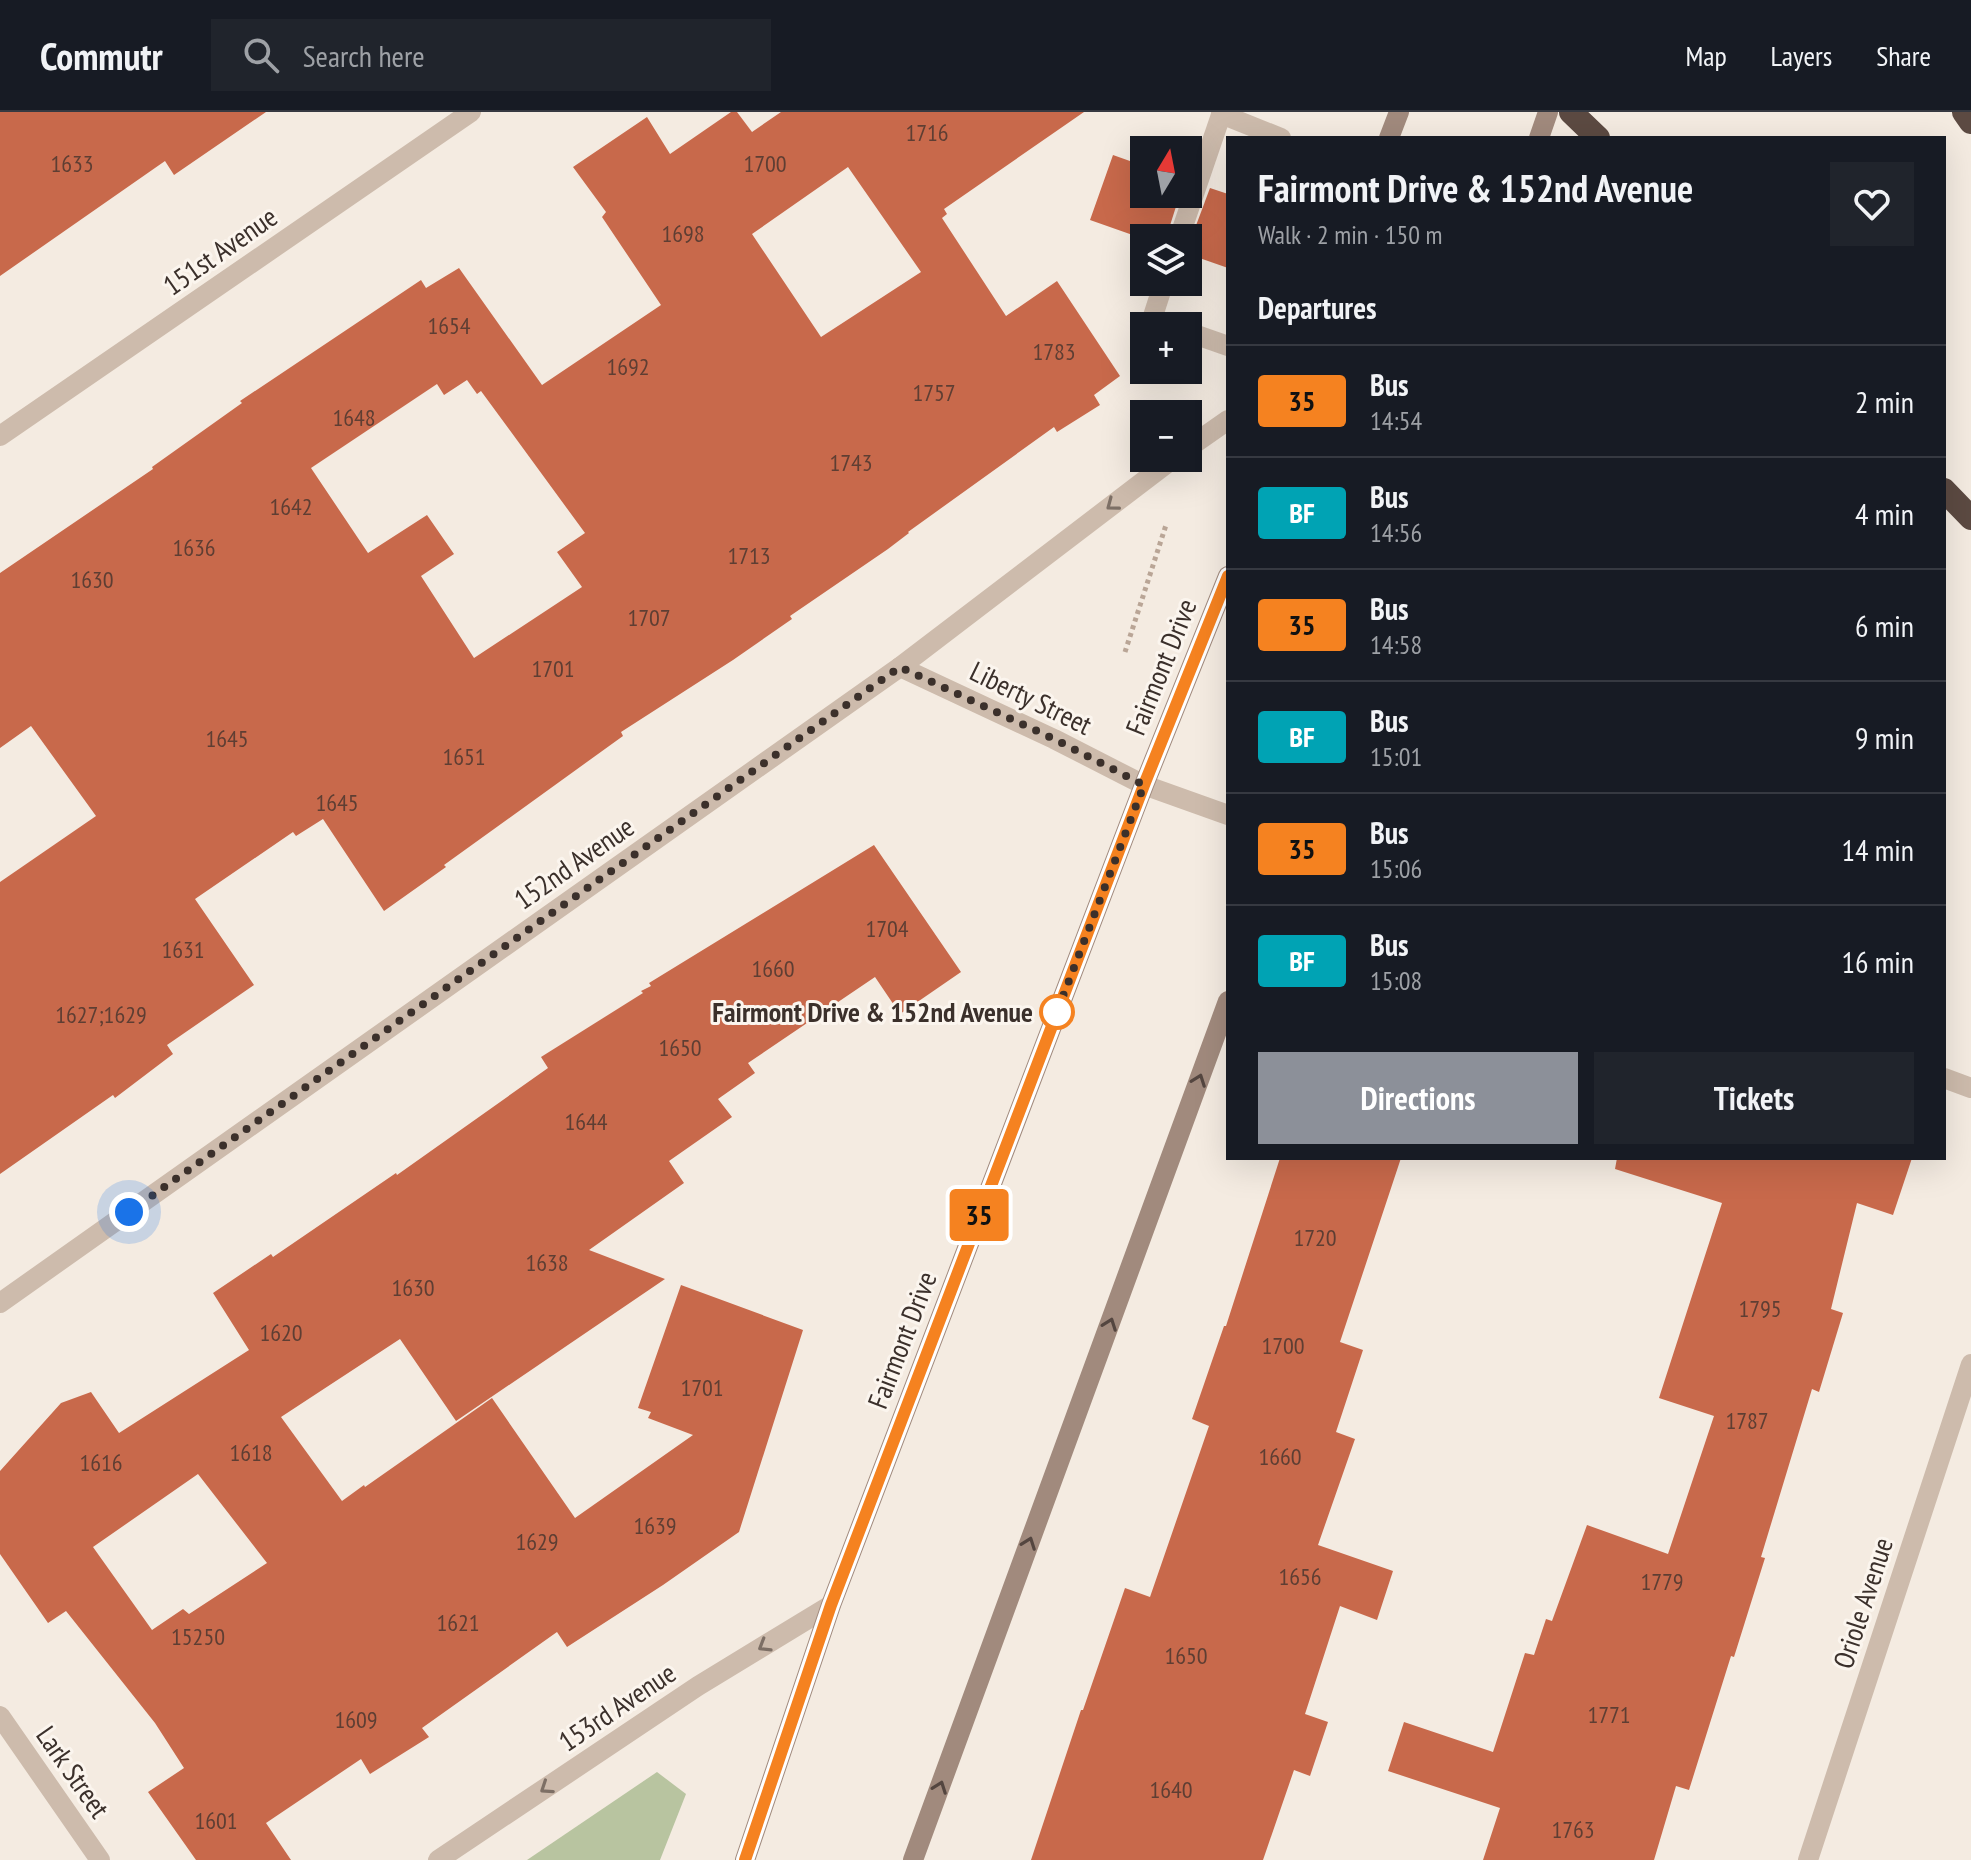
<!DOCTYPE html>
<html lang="en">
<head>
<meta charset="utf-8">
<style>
  :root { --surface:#171b24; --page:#20242c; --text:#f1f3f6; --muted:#9ea1a6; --line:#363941; --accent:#8c9099 }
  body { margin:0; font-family:"PT Sans Narrow",sans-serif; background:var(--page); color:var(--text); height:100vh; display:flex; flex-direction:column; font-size:30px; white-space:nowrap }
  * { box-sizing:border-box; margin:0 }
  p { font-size:26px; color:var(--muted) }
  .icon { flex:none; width:44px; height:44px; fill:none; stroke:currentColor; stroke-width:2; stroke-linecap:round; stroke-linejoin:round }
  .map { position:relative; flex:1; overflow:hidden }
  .sheet { position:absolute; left:1226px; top:24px; width:720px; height:1024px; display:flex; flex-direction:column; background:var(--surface); border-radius:0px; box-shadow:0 8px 32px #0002 }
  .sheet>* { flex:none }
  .badge { padding:0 16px; border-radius:6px; font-size:28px; line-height:52px }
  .needle { width:52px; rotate:10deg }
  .tools { position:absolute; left:1130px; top:24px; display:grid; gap:16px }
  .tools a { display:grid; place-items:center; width:72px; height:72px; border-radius:0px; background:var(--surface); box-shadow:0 8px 32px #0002; font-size:40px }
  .you { position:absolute; width:40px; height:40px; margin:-20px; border:6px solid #fff; border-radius:50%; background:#1a73e8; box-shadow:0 0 0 12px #1a73e833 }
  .map>.badge { position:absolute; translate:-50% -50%; box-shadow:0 0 0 4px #fff }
  h2 { padding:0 32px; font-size:30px; line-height:72px }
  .round { display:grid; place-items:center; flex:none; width:84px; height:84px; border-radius:0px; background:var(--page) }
  .headline { display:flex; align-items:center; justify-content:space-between; height:136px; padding:0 32px }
  h1 { font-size:38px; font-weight:700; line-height:60px }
  .primary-button { display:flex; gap:16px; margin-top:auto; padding:16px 32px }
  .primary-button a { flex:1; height:92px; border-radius:0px; background:var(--accent); color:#fff; font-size:32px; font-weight:700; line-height:92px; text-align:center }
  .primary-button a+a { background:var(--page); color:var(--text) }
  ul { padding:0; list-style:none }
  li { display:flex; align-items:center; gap:24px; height:112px; padding:0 32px; border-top:2px solid var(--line) }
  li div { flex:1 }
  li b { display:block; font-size:30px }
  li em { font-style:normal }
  li .badge { min-width:88px; font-weight:700; text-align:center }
  header { display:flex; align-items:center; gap:48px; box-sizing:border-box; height:112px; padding:0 40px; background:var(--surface); border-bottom:2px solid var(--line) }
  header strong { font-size:38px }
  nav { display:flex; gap:44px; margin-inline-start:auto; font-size:28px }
  .search { width:560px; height:72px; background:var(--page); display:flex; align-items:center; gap:20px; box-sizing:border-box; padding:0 28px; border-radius:0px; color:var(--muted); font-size:30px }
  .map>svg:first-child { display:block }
  .green { fill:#b8c4a0 }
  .building { fill:#c8694b; fill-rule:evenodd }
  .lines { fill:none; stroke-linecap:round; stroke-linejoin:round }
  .path { stroke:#b9a596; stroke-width:5; stroke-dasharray:4 4; stroke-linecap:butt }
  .service { stroke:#cdbbac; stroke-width:20 }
  .minor { stroke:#cdbbac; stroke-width:20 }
  .tertiary { stroke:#cdbbac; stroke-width:20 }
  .secondary { stroke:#a18a7d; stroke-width:20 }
  .motorway { stroke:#5c4a42; stroke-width:24 }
  .oneway { stroke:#7d6f65 }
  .oneway2 { stroke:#544640 }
  .line-casing { stroke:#fff; stroke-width:18 }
  .line { stroke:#f58220; stroke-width:12 }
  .walk { stroke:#3b302b; stroke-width:8; stroke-dasharray:0 14.4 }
  .stop-dot { fill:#fff; stroke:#f58220; stroke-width:4 }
  .labels { text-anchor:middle; stroke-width:6; stroke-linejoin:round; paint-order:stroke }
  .number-label { font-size:24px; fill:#5e3e33 }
  .street-label { font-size:28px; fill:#3b302b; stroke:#fbf5ee }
  .stop-label { font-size:28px; font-weight:bold; fill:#3b302b; stroke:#fbf5ee; text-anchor:end }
</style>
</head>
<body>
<header>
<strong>Commutr</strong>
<div class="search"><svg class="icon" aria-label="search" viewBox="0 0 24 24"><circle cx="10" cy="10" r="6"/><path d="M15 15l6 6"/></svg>Search here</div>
<nav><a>Map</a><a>Layers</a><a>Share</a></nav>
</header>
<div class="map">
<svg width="1971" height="1748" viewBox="0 0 1971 1748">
  <rect width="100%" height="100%" fill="#f4ebe1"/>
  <!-- green -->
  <path class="green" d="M 657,1660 L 686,1682 L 660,1748 L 527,1748 Z"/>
  <!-- building -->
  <g class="building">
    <path d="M 0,0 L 266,0 L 174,63 L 165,49 L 0,164 Z"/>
    <path d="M 731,0 L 737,0 L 752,20 L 781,0 L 1084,0 L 944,97 L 947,102 L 942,106 L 1006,204 L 1057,169 L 1120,264 L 1094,283 L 1100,293 L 1057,320 L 1054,315 L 908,420 L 909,421 L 888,437 L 790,504 L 792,507 L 733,548 L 621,620 L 623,624 L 444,753 L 446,755 L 384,799 L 323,707 L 296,724 L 293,720 L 195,787 L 254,873 L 167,933 L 173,942 L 115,986 L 113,983 L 0,1062 L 0,770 L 96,704 L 31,614 L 0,636 L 0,461 L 153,357 L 152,355 L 242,291 L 240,289 L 421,168 L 426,176 L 459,156 L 542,273 L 661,193 L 602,105 L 606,100 L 573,55 L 647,5 L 670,42 ZM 848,55 L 921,160 L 821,225 L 752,122 ZM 467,268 L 477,282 L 481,279 L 585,421 L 557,440 L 582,475 L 474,546 L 421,464 L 454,442 L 427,403 L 368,441 L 311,356 L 437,272 L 444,283 Z"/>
    <path d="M 1113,43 L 1144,54 L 1144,82 L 1180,82 L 1166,126 L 1144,127 L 1090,108 Z"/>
    <path d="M 1210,76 L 1228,82 L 1228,156 L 1188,142 L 1188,135 Z"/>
    <path d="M 874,733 L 961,860 L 900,902 L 875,865 L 748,951 L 755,961 L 718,987 L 732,1005 L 669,1049 L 684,1071 L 589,1138 L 665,1167 L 456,1309 L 400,1227 L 281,1305 L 342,1389 L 364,1373 L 365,1375 L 492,1286 L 575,1406 L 693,1323 L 648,1306 L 651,1300 L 638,1296 L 681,1173 L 803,1218 L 739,1420 L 663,1473 L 567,1535 L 557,1520 L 422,1616 L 429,1625 L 370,1662 L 361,1647 L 266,1711 L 291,1748 L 196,1748 L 148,1680 L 184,1656 L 155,1611 L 66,1499 L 48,1511 L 0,1442 L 0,1359 L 61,1291 L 91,1280 L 119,1321 L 249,1238 L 213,1181 L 271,1142 L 273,1145 L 396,1061 L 397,1063 L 548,956 L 541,945 L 643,881 L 641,879 L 651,874 L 649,871 ZM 198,1362 L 267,1451 L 189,1502 L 183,1497 L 152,1518 L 93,1435 Z"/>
    <path d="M 1280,1046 L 1401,1046 L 1340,1230 L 1363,1238 L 1336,1320 L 1355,1327 L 1318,1433 L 1393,1459 L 1377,1508 L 1340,1494 L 1305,1602 L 1328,1610 L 1310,1664 L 1294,1658 L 1263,1748 L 1031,1748 L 1081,1598 L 1083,1598 L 1125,1476 L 1150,1485 L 1209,1314 L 1192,1307 L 1224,1214 L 1226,1214 Z"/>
    <path d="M 1617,1046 L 1912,1046 L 1893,1103 L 1857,1091 L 1831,1197 L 1843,1201 L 1819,1280 L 1812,1277 L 1761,1445 L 1765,1446 L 1734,1545 L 1731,1544 L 1689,1678 L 1676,1674 L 1654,1748 L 1483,1748 L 1500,1696 L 1388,1659 L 1404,1610 L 1493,1640 L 1525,1541 L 1534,1543 L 1546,1507 L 1552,1509 L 1587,1413 L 1668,1442 L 1714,1304 L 1659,1286 L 1722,1091 L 1615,1057 Z"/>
  </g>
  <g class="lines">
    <!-- path -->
    <path class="path" d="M 1125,540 L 1166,413"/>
    <!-- service -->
    <g class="service">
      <path d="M 1221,2 L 1281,26"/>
      <path d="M 1179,126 L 1222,0"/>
      <path d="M 1164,170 L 1152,207 L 1171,214"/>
      <path d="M 1188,220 L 1228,234"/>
    </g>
    <!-- minor -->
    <g class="minor">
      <path d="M 0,324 L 471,0"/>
      <path d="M 1188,336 L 1228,308"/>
      <path d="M 900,555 L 1054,627 L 1144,673"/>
      <path d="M 0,1191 L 900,555 L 1174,346"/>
      <path d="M 0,1604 L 100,1748"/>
      <path d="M 438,1748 L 698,1574 L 831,1493"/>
      <path d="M 1808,1748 L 1971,1252"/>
    </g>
    <!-- tertiary -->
    <g class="tertiary">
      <path d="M 1144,673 L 1228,703"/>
      <path d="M 1944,966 L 1971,976"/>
    </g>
    <!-- secondary -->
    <g class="secondary">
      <path d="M 1389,26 L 1399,0"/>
      <path d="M 1539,26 L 1548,0"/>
      <path d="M 745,1748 L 831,1493 L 1144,673 L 1228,464"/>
      <path d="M 913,1748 L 1228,889"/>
    </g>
    <!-- motorway -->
    <g class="motorway">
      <path d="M 1571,0 L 1598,26"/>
      <path d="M 1964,0 L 1971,10"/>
      <path d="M 1944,378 L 1971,406"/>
    </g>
  </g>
  <!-- one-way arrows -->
  <defs><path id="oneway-chevron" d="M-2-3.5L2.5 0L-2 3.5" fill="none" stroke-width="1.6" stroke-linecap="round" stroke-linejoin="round" transform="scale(2)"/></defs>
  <g class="oneway">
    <use href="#oneway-chevron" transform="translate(1112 393) rotate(143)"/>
    <use href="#oneway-chevron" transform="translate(764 1534) rotate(149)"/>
    <use href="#oneway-chevron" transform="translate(546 1676) rotate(146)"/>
  </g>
  <g class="oneway2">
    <use href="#oneway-chevron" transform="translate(1199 968) rotate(-70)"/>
    <use href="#oneway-chevron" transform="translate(1110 1212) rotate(-70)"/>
    <use href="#oneway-chevron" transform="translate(1029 1431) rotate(-70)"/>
    <use href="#oneway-chevron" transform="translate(940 1675) rotate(-70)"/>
  </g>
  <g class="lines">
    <defs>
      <path id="line" d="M 745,1748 L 831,1493 L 1144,673 L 1228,464"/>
    </defs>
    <!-- line casing -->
    <use href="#line" class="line-casing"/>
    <!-- line -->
    <use href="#line" class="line"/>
    <!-- walk -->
    <path class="walk" d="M 129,1100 L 900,555 L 1054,627 L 1144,673 L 1057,900"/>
  </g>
  <!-- markers -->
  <circle class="stop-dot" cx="1057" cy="900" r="16"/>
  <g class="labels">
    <!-- number labels -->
    <g class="number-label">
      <text x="927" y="29">1716</text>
      <text x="72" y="60">1633</text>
      <text x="765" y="60">1700</text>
      <text x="683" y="130">1698</text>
      <text x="449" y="222">1654</text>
      <text x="1054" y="248">1783</text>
      <text x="628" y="263">1692</text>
      <text x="934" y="289">1757</text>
      <text x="354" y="314">1648</text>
      <text x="851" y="359">1743</text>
      <text x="291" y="403">1642</text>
      <text x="194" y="444">1636</text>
      <text x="749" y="452">1713</text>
      <text x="92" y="476">1630</text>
      <text x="649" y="514">1707</text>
      <text x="553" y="565">1701</text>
      <text x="227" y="635">1645</text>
      <text x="464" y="653">1651</text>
      <text x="337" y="699">1645</text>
      <text x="887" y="825">1704</text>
      <text x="183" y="846">1631</text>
      <text x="773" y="865">1660</text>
      <text x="101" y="911">1627;1629</text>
      <text x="680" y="944">1650</text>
      <text x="586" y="1018">1644</text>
      <text x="1315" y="1134">1720</text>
      <text x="547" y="1159">1638</text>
      <text x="413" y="1184">1630</text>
      <text x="1760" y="1205">1795</text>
      <text x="281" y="1229">1620</text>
      <text x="1283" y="1242">1700</text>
      <text x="702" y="1284">1701</text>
      <text x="1747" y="1317">1787</text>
      <text x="251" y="1349">1618</text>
      <text x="1280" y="1353">1660</text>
      <text x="101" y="1359">1616</text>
      <text x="655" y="1422">1639</text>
      <text x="537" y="1438">1629</text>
      <text x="1300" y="1473">1656</text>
      <text x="1662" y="1478">1779</text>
      <text x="458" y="1519">1621</text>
      <text x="198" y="1533">15250</text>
      <text x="1186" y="1552">1650</text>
      <text x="1609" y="1611">1771</text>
      <text x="356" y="1616">1609</text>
      <text x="1171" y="1686">1640</text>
      <text x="216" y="1717">1601</text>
      <text x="1573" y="1726">1763</text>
    </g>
    <!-- street labels -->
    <g class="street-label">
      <text transform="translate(220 139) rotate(-35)" y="10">151st Avenue</text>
      <text transform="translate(1161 555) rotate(-68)" y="10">Fairmont Drive</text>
      <text transform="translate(1031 586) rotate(26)" y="10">Liberty Street</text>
      <text transform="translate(574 751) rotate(-35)" y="10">152nd Avenue</text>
      <text transform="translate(902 1228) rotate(-69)" y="10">Fairmont Drive</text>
      <text transform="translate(1863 1491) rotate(-72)" y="10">Oriole Avenue</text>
      <text transform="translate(617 1595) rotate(-34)" y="10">153rd Avenue</text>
      <text transform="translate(73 1660) rotate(55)" y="10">Lark Street</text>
    </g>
    <!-- stop labels -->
    <g class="stop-label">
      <text x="1033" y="910">Fairmont Drive &amp; 152nd Avenue</text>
    </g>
  </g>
</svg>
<div class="tools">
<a><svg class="needle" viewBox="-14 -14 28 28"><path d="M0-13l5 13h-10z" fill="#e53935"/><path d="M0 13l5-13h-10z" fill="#9ea1a6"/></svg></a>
<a><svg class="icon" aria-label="layers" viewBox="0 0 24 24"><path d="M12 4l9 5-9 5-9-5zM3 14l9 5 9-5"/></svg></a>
<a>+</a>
<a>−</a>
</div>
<div class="you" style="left:129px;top:1100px"></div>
<b class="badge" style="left:979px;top:1103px;background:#f58220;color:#111">35</b>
<section class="sheet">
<div class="headline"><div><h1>Fairmont Drive &amp; 152nd Avenue</h1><p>Walk · 2 min · 150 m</p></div><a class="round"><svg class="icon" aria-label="heart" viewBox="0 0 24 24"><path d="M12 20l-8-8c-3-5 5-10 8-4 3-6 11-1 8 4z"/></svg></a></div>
<h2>Departures</h2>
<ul>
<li><span class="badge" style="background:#f58220;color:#111">35</span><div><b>Bus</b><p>14:54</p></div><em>2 min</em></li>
<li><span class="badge" style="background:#00a3b4;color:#fff">BF</span><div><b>Bus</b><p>14:56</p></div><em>4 min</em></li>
<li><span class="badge" style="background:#f58220;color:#111">35</span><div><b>Bus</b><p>14:58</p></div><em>6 min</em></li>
<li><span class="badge" style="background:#00a3b4;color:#fff">BF</span><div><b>Bus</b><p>15:01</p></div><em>9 min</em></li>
<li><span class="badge" style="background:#f58220;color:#111">35</span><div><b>Bus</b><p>15:06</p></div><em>14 min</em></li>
<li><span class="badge" style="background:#00a3b4;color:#fff">BF</span><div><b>Bus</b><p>15:08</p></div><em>16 min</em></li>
</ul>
<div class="primary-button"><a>Directions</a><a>Tickets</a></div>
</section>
</div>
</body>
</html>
